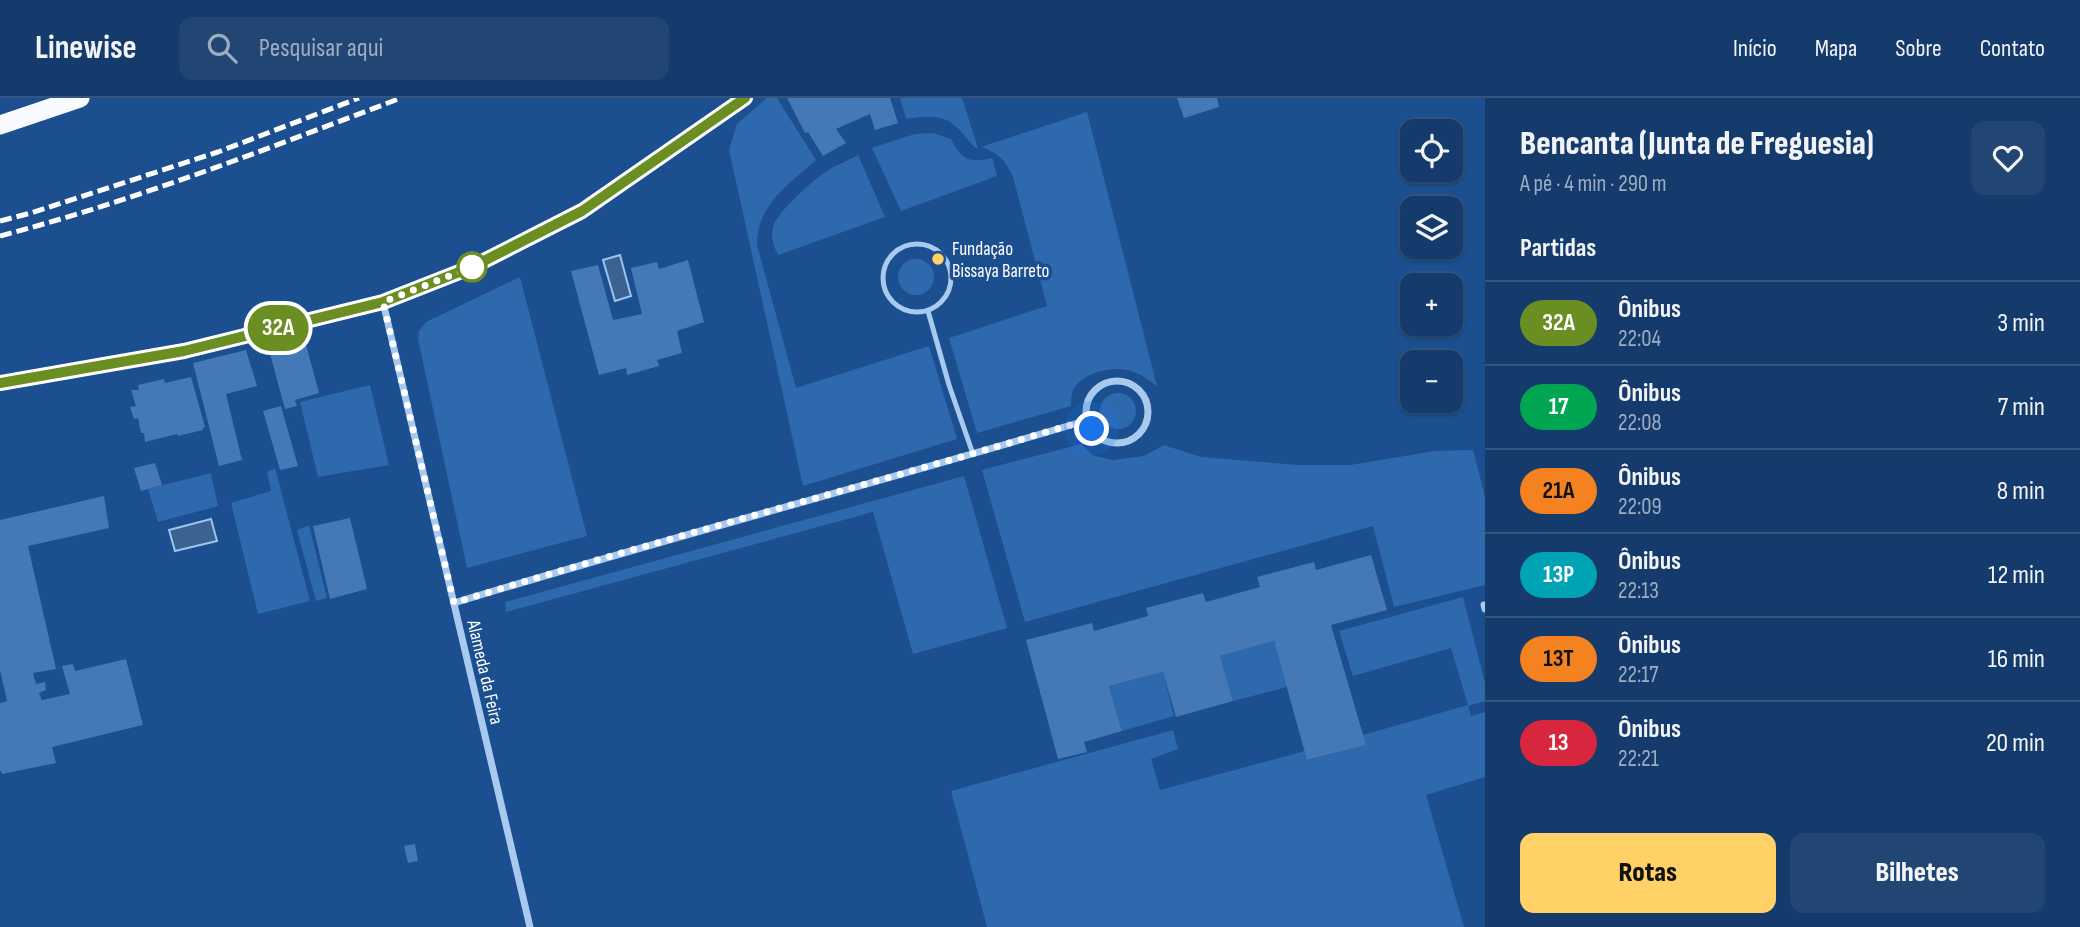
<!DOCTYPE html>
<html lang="pt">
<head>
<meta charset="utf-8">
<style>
  :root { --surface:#143b6b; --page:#214673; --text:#f1f3f6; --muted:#9dadc1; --line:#33557e; --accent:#ffd166 }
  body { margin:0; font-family:"Sofia Sans Condensed",sans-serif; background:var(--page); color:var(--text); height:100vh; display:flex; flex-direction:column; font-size:26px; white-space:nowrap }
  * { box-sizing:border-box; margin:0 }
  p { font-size:23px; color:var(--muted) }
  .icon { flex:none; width:38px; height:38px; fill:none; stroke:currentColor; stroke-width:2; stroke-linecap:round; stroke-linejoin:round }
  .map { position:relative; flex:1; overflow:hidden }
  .side { display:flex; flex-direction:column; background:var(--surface); width:595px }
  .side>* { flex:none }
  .badge { padding:0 14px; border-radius:23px; font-size:24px; line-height:46px }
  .controls { position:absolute; left:1400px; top:21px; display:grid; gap:14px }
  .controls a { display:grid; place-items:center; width:63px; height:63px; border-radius:14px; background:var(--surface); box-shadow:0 2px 5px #0004,0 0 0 2px var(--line); font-size:35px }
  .you { position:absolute; width:35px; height:35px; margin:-18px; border:5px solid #fff; border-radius:50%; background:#1a73e8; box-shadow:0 0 0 10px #1a73e833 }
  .map>.badge { position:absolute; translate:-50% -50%; box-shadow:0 0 0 4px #fff }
  h2 { padding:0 35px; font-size:26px; line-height:63px }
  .round { display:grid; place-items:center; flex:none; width:74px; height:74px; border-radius:14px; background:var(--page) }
  .overview { display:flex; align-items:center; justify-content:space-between; height:119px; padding:0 35px }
  h1 { font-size:33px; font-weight:800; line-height:52px }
  .cta { display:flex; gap:14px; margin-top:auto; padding:14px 35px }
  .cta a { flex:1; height:80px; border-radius:14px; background:var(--accent); color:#111; font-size:28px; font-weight:800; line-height:80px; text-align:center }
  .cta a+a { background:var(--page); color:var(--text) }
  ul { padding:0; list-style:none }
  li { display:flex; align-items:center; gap:21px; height:84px; padding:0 35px; border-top:2px solid var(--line) }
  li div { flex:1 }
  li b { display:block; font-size:26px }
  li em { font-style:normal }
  li .badge { min-width:77px; font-weight:700; text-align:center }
  header { display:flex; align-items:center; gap:42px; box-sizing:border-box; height:98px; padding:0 35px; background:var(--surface); border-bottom:2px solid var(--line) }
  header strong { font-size:33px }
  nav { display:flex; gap:38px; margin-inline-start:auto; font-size:24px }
  .search { width:490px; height:63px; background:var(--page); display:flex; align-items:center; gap:18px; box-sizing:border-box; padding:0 24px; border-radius:14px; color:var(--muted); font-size:26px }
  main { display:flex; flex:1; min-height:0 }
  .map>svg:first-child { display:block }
  .green { fill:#2e69ad }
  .water { fill:#3c6290; stroke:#9cc4f0; stroke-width:2 }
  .building { fill:#4478b7 }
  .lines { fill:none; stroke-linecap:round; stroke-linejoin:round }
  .service { stroke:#a9c9ee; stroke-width:5 }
  .minor { stroke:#a9c9ee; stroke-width:7 }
  .trunk { stroke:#f8faff; stroke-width:19 }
  .rail { stroke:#fff; stroke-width:5; stroke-dasharray:12 5; stroke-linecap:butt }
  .line-casing { stroke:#fff; stroke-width:16 }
  .line { stroke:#6b8e23; stroke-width:10 }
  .walk { stroke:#fff; stroke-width:7; stroke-dasharray:0 12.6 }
  .poi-dot { fill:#ffd166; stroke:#1b4f8f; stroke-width:2.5 }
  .stop-dot { fill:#fff; stroke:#6b8e23; stroke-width:3.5 }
  .labels { text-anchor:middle; stroke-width:7; stroke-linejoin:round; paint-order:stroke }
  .poi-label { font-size:19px; fill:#fff; stroke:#1b4f8f; text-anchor:start }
  .street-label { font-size:19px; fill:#fff; stroke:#1b4f8f }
</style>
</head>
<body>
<header>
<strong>Linewise</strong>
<div class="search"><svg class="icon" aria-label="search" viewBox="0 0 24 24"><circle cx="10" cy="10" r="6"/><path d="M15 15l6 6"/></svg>Pesquisar aqui</div>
<nav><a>Início</a><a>Mapa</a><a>Sobre</a><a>Contato</a></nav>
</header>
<main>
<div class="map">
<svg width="1485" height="829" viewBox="0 0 1485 829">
  <rect width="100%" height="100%" fill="#1b4f8f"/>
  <!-- green -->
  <g class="green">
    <path d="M 767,0 L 777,0 L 816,62 C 788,87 757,107 757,147 L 796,290 L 929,248 L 957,341 L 803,388 L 729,52 L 737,26 Z"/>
    <path d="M 900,0 L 962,0 L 978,50 L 975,50 C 950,20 946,15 906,21 Z"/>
    <path d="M 1087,14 L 1157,288 C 1148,281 1139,275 1128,272 C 1112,268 1081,275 1073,292 C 1071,297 1071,303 1071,308 L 977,335 L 949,240 L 1047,208 L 1013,79 C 1006,63 998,54 981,49 Z"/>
    <path d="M 933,35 L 951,41 C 962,63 970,65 992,60 L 997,78 L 901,113 L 872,50 L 915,36 Z"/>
    <path d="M 858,57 L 885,119 L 778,157 C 773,147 770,137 774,126 C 779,113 812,83 824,75 C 834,68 847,63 858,57 Z"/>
    <circle cx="916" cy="179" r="18"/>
    <path d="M 520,179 L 587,438 L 467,470 L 418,241 L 419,233 L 426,224 Z"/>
    <path d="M 370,287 L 389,367 L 318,379 L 300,304 Z"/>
    <circle cx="1118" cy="313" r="18"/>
    <path d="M 1081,346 L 1094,358 L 1113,362 L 1144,358 L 1164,347 L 1201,359 L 1298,367 L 1350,367 L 1435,353 L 1473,352 L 1485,399 L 1485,487 L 1394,509 L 1373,428 L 1025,524 L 982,372 Z"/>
    <path d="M 275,370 L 310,503 L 258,516 L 231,405 L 271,393 L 267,374 Z"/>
    <path d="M 211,375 L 218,408 L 158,424 L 148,391 Z"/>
    <path d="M 964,378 L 1007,530 L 913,556 L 873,414 L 506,514 L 505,504 Z"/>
    <path d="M 309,427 L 327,500 L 316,503 L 297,432 Z"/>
    <path d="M 1463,499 L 1485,585 L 1485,603 L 1468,608 L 1471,618 L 1485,614 L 1485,679 L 1426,697 L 1464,829 L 987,829 L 951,693 L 1173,632 L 1178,651 L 1151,661 L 1160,692 L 1305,653 L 1308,662 L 1365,647 L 1363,637 L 1468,607 L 1451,550 L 1353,578 L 1339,533 Z"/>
    <path d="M 1274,543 L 1287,589 L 1233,603 L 1220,558 Z"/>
    <path d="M 1163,574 L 1174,618 L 1122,633 L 1109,588 Z"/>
  </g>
  <!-- water -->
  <g class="water">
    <path d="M 620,157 L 631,198 L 615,203 L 603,162 Z"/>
    <path d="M 211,421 L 217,443 L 175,453 L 169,432 Z"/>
  </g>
  <!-- building -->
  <g class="building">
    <path d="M 787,0 L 890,0 L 898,25 L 875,32 L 870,16 L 836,31 L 846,45 L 823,58 L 808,34 L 805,35 Z"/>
    <path d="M 1177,0 L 1217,0 L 1219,9 L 1184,20 Z"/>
    <path d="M 688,162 L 704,224 L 677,233 L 682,255 L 657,262 L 659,268 L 627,277 L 626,270 L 599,277 L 571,173 L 598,167 L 613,222 L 642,216 L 631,170 L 657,164 L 659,171 Z"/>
    <path d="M 301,235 L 304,239 L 319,295 L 295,302 L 297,308 L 285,311 L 267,245 Z"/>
    <path d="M 246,252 L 257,288 L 226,296 L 242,362 L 219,368 L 193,265 Z"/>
    <path d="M 191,279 L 205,329 L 203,330 L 203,332 L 178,338 L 177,336 L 145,344 L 144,335 L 141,335 L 138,320 L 134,321 L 130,309 L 136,308 L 131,292 L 139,292 L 138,287 L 164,281 L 165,285 Z"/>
    <path d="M 281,308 L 298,368 L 280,372 L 263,313 Z"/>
    <path d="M 155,365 L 162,387 L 141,393 L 134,370 Z"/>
    <path d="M 104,398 L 109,430 L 28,448 L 56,571 L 33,575 L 36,586 L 45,584 L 46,592 L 39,595 L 42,602 L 70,596 L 62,568 L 73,566 L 75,573 L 126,561 L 143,627 L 52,649 L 56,665 L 2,676 L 0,672 L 0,605 L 7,603 L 0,572 L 0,422 Z"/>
    <path d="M 350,420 L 367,491 L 330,501 L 313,428 Z"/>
    <path d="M 1371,457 L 1387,512 L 1331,527 L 1366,647 L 1307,662 L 1274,543 L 1220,558 L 1233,603 L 1176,619 L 1163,574 L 1109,588 L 1122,633 L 1084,644 L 1087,654 L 1058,661 L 1026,542 L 1092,525 L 1094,533 L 1148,518 L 1146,510 L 1203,495 L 1206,504 L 1260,489 L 1257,479 L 1314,464 L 1316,472 Z"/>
    <path d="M 415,746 L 418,763 L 408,765 L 404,748 Z"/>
  </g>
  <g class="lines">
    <!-- service -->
    <g class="service">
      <circle cx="917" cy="180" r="34"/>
      <path d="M 928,213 L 949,287 L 973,356"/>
    </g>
    <!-- minor -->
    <g class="minor">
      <path d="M 383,204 L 530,829"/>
      <circle cx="1117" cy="314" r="31"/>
      <path d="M 0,285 L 184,253 L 383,204 L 472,169 L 582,113 L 745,0"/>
      <path d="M 454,505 C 664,441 877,385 1088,322"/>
      <path d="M 1484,507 L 1485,511"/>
    </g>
    <!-- trunk -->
    <path class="trunk" d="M 0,27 L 80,0"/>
    <!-- rail -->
    <g class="rail">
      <path d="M 0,123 L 31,115 L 218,54 L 359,0"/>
      <path d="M 0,138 C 137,102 269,50 401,0"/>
    </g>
  </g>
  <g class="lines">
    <defs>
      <path id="line" d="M 0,285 L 184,253 L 383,204 L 472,169 L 582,113 L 745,0"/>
    </defs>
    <!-- line casing -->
    <use href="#line" class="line-casing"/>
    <!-- line -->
    <use href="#line" class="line"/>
    <!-- walk -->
    <path class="walk" d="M 472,169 L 383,204 L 454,505 C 664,440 877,385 1087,322 L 1092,331"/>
  </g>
  <!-- markers -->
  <circle class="poi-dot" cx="938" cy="161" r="7"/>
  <circle class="stop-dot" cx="472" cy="169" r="14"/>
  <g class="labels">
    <!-- poi labels -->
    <g class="poi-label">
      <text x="952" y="157">Fundação<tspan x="952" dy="22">Bissaya Barreto</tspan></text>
    </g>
    <!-- street labels -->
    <g class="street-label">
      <text transform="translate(486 574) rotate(77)" y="7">Alameda da Feira</text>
    </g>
  </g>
</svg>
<div class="controls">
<a><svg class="icon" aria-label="locate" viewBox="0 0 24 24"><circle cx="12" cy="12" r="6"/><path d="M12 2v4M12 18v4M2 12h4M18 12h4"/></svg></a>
<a><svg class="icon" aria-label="layers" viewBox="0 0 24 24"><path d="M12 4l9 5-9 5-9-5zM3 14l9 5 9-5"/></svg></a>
<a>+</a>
<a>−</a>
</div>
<div class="you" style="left:1092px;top:331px"></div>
<b class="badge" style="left:278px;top:230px;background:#6b8e23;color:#fff">32A</b>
</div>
<section class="side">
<div class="overview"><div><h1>Bencanta (Junta de Freguesia)</h1><p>A pé · 4 min · 290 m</p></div><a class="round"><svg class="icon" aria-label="heart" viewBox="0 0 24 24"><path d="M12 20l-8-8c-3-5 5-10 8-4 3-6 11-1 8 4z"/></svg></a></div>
<h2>Partidas</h2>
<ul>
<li><span class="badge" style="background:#6b8e23;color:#fff">32A</span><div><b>Ônibus</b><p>22:04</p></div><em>3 min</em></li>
<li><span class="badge" style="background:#00a651;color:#fff">17</span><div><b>Ônibus</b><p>22:08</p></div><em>7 min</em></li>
<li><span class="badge" style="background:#f58220;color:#111">21A</span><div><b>Ônibus</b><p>22:09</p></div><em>8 min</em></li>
<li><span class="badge" style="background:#00a3b4;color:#fff">13P</span><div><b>Ônibus</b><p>22:13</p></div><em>12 min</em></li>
<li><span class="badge" style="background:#f58220;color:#111">13T</span><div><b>Ônibus</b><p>22:17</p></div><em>16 min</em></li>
<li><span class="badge" style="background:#d7263d;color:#fff">13</span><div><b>Ônibus</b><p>22:21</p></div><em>20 min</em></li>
</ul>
<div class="cta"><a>Rotas</a><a>Bilhetes</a></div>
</section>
</main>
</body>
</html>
